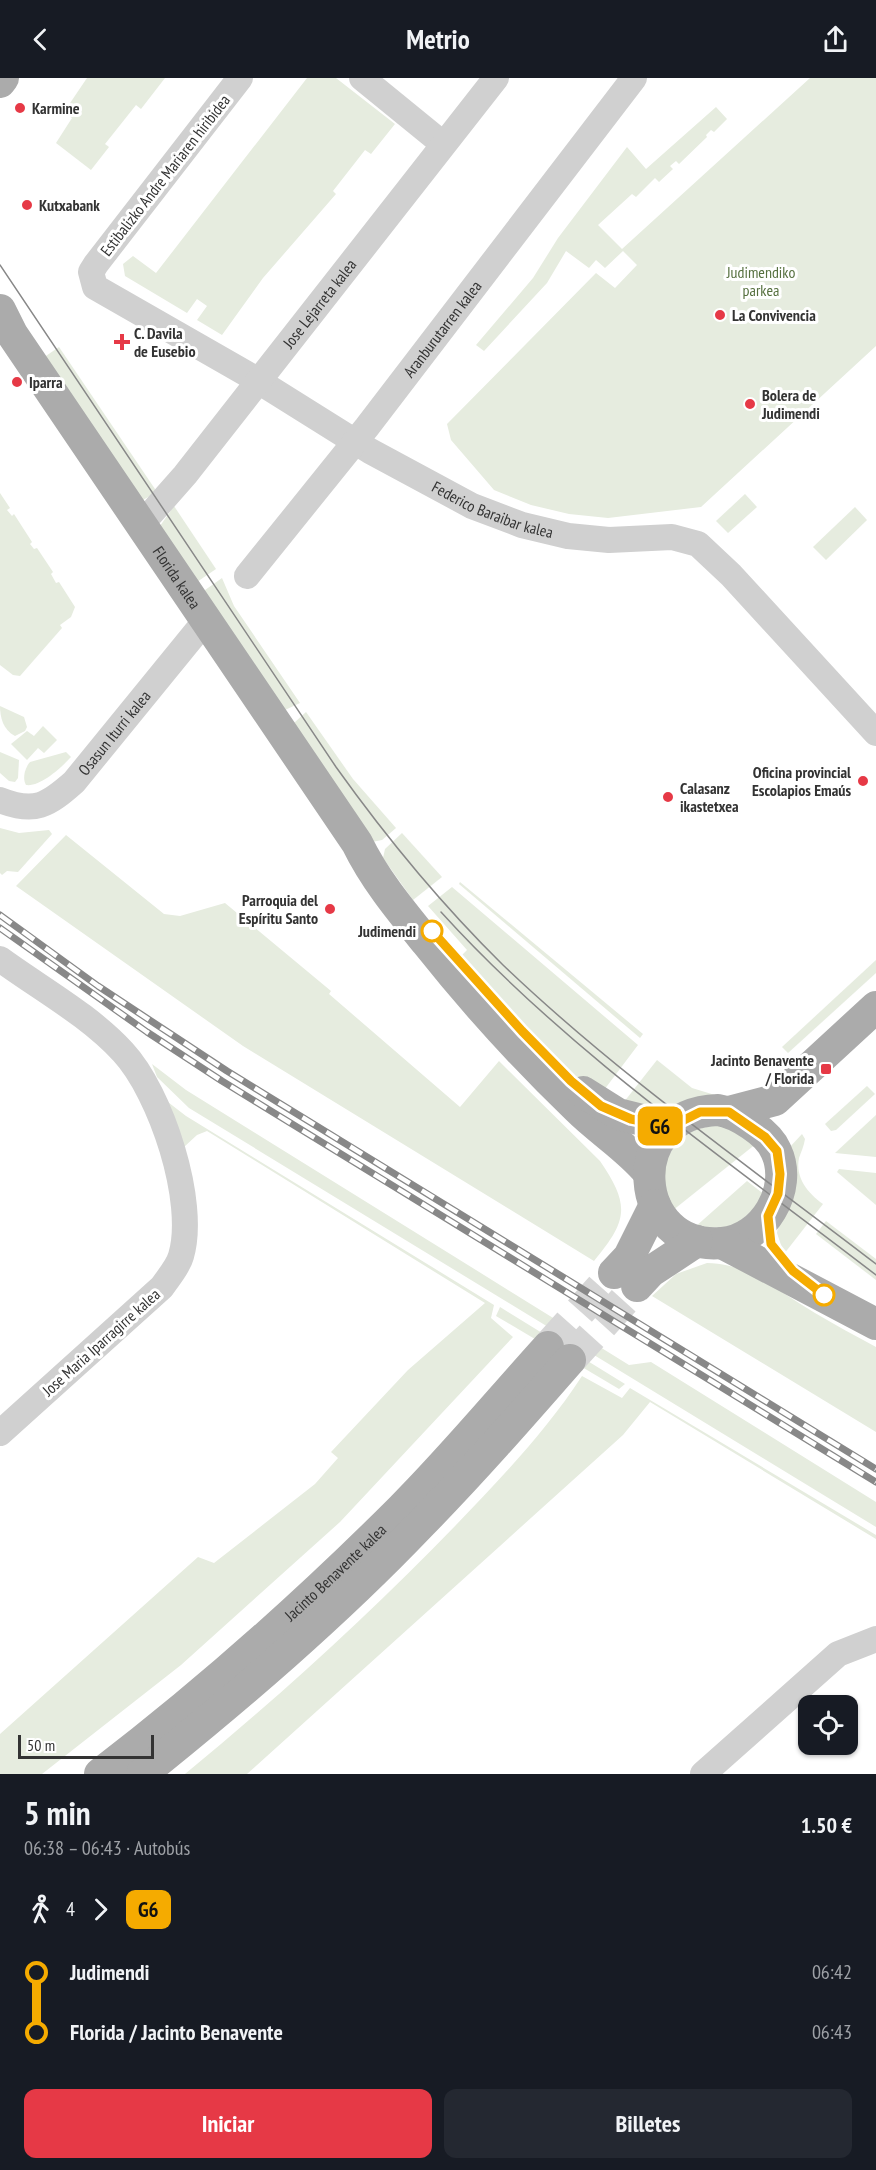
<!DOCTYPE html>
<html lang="es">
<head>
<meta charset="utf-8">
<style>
  :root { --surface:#171b24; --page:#242831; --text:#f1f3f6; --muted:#9ea1a6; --accent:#e63946 }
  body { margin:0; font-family:"PT Sans Narrow",sans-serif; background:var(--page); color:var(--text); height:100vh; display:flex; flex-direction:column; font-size:22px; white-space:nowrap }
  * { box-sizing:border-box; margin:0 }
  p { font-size:20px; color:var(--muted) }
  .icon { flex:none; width:33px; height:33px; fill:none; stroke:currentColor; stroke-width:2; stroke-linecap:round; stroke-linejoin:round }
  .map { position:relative; height:1696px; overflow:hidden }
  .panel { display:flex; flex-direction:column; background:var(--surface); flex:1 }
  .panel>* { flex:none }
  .badge { padding:0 12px; border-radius:9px; font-size:21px; line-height:39px }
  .buttons { position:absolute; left:798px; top:1617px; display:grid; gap:12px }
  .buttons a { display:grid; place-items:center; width:60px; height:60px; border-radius:12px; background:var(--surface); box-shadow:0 2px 4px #0004; font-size:30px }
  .scale { position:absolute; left:18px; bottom:15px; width:136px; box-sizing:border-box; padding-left:6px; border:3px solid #333; border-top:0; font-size:16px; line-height:21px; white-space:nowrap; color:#333; -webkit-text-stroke:4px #fff; paint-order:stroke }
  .map>.badge { position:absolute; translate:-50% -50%; box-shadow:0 0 0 3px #fff }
  .legs { display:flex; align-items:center; gap:9px; height:66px; padding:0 24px; font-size:20px }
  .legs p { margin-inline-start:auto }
  .summary { display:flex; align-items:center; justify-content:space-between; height:102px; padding:0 24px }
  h1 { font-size:33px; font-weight:700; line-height:45px }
  .primary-button { display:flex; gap:12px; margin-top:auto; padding:12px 24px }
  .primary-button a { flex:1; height:69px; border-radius:12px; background:var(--accent); color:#fff; font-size:24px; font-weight:700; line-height:69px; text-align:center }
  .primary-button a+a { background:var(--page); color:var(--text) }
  ul { padding:0 24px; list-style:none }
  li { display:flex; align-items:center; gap:21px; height:60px; font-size:22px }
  li i { display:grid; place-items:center; width:9px; height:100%; margin:0 8px; background:currentColor }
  li i::after { content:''; width:15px; height:15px; margin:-8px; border:4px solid; border-radius:50%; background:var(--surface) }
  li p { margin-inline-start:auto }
  li:first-child i { background:linear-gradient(#0000 50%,currentColor 0) }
  li:last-child i { background:linear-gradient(currentColor 50%,#0000 0) }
  header { display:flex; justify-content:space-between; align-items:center; height:78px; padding:0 24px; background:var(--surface); font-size:27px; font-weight:700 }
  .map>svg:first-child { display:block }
  .green { fill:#e6ecdf }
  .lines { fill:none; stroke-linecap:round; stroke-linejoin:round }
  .major-tunnel { stroke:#d6d6d6; stroke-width:32; stroke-dasharray:32 16; stroke-linecap:butt }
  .minor { stroke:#d0d0d0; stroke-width:26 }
  .major { stroke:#ababab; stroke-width:32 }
  .tram { stroke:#888; stroke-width:1.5 }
  .rail-casing { stroke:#888; stroke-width:7 }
  .rail { stroke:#fff; stroke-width:4.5; stroke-dasharray:14; stroke-linecap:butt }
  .line-1-casing { stroke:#fff; stroke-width:14 }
  .line-1 { stroke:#f5ab00; stroke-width:9 }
  .poi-dot { fill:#e63946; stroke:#fff; stroke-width:2 }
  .stop-1-dot { fill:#fff; stroke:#f5ab00; stroke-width:3 }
  .labels { text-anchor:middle; stroke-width:6; stroke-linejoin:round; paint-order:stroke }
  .poi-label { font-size:16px; font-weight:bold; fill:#333; stroke:#fff; text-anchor:start }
  .street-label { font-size:16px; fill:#333; stroke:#fff }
  .park-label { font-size:16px; fill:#56703f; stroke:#fff }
  .stop-label { font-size:16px; font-weight:bold; fill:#333; stroke:#fff; text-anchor:end }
</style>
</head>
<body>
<header><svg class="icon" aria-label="back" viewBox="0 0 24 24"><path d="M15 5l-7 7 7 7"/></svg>Metrio<svg class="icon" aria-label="share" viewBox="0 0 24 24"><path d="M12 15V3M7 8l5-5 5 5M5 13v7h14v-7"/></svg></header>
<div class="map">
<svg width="876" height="1696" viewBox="0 0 876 1696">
  <rect width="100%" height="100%" fill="#fff"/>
  <!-- green -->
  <g class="green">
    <path d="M 87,0 L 165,0 L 141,31 L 136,27 L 105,66 L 109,69 L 91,92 L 56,65 L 72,40 L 64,34 Z"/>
    <path d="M 307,0 L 336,0 L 395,46 L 371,76 L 365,72 L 333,113 L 336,116 L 263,200 L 222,257 L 197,242 L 207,228 L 197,221 L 187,235 L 125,198 L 123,186 L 133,178 L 156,195 Z"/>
    <path d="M 810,0 L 876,0 L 876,268 L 701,429 L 608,440 L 569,436 L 531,427 L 494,412 L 451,362 L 447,346 L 596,195 L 615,210 L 637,187 L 623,173 L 605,190 L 596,182 L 589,190 L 566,173 L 547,205 L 484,273 L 476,267 L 533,200 L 558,160 L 627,69 L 646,91 L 716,29 L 727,41 L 714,54 L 711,52 L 706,57 L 707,59 L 679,86 L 676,83 L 670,88 L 673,91 L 659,104 L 655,100 L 636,119 L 632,116 L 598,147 L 622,171 Z"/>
    <path d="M 59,269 L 157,414 L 143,422 L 40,282 Z"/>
    <path d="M 0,415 L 10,430 L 7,432 L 12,438 L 14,436 L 32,464 L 30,466 L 34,471 L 37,470 L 53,494 L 51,496 L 56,505 L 59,504 L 75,529 L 71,539 L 60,547 L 62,550 L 20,598 L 13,597 L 0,587 Z"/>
    <path d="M 745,416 L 757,429 L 728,455 L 716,443 Z"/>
    <path d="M 174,428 L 216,491 L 191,508 L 160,448 Z"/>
    <path d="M 855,429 L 867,442 L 826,482 L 813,469 Z"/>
    <path d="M 222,500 L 234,528 L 300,625 L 285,632 L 198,517 Z"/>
    <path d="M 0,628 L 24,639 L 27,649 L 25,653 L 15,658 C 3,652 0,639 0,628 Z"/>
    <path d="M 306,634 L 353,701 L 396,750 L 382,762 L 372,764 L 294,645 Z"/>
    <path d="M 43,648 L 57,662 L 44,675 L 38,670 L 27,682 L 11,666 L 27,653 L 34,658 Z"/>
    <path d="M 0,674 L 19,682 L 18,700 L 15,704 L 9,703 L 0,695 Z"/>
    <path d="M 66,674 L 71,679 C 61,690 40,709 26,707 C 22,700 25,690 30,684 Z"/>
    <path d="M 0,750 L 19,755 L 49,752 L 52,756 L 18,794 L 7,793 L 2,797 L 0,795 Z"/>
    <path d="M 402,755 L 442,799 L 413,822 L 383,780 L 385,771 Z"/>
    <path d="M 66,757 L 164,836 L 180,838 L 225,825 L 331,913 L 329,916 L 460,1029 L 499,983 L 600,1083 C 631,1128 627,1143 594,1183 L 243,968 L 16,808 Z"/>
    <path d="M 460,804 L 643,956 L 640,960 L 459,806 Z"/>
    <path d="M 452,809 L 638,967 L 598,1020 L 564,990 L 460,879 L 467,872 L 428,828 Z"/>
    <path d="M 876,882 L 876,895 L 788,975 L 782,969 Z"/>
    <path d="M 657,982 L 692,1010 L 715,1017 L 655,1033 L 620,1029 Z"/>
    <path d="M 152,986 L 186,1012 L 629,1287 L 651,1284 L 876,1424 L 876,1449 L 189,1030 L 157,999 Z"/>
    <path d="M 867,1008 L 875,1016 L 836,1052 L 831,1053 L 825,1046 Z"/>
    <path d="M 164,1021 L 186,1038 L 494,1227 L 491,1240 L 513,1259 L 340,1444 L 181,1587 L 42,1696 L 0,1696 L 0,1656 L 198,1479 L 214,1485 L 315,1406 L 338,1380 L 331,1374 L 408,1292 L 485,1225 L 207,1053 L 197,1057 L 184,1069 Z"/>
    <path d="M 876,1037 L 876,1079 L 835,1075 Z"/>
    <path d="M 723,1045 L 757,1065 L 672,1133 L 660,1093 L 682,1055 Z"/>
    <path d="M 802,1056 L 805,1061 C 804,1068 801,1074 799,1080 C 795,1100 808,1115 823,1126 L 784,1176 L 777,1155 L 789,1070 Z"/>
    <path d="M 839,1091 L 876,1095 L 876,1127 L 837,1094 Z"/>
    <path d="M 747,1103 L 765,1117 L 762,1124 L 732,1150 L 695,1149 Z"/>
    <path d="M 826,1143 L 876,1181 L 876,1202 L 816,1156 Z"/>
    <path d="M 707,1185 C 749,1185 780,1215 815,1235 C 835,1247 856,1258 876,1269 L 876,1354 L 652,1218 L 676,1196 Z"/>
    <path d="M 500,1229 L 625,1306 L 619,1311 L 496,1238 Z"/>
    <path d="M 582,1298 L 622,1320 L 630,1310 L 876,1457 L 876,1461 L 650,1324 L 623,1357 L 247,1696 L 185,1696 C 280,1618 371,1535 456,1447 C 501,1400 547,1352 582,1298 Z"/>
  </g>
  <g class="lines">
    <!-- major-tunnel -->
    <g class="major-tunnel">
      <path d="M 548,1269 L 614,1195"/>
      <path d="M 570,1282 L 637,1208"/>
    </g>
    <!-- minor -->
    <g class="minor">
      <path id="s1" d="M 240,0 L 96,186 L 91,194 L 95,209 L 247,296 L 370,373 L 472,428 L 522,447 L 568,458 L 609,462 L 672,459 L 698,466 L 731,497 L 876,655"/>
      <path d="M 362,0 L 443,66"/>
      <path id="s2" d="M 140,448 L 185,397 L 496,0"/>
      <path id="s3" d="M 247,498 L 367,349 L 634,0"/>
      <path id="s4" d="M 0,722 C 35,736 48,727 74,704 L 206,542"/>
      <path d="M 0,881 C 41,911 89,937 123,974 C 161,1015 197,1124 181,1178 C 178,1189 168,1200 162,1209 L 0,1355"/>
      <path d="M 703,1696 L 838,1576 L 876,1561"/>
    </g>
    <!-- major -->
    <g class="major">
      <path d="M 0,4 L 3,0"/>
      <path id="s5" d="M 0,232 L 12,256 L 357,765 C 375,802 401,833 427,865 C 473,923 524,979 577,1030 C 600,1053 627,1069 648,1094"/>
      <path d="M 583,1014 L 618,1036 L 670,1049"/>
      <path d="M 718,1032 C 737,1035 768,1054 776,1073 C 794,1111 763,1162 722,1165 C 632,1173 620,1035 718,1032 Z"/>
      <path d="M 729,1034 L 775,1022 L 876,929"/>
      <path d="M 722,1165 L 876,1246"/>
      <path d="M 614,1195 L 629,1179 L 655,1127"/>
      <path d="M 637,1208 L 650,1194 L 697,1163"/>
      <path id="s6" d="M 100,1696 C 206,1615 306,1526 401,1431 C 452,1380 499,1323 548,1269"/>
      <path d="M 142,1696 C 239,1618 334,1537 420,1447 C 472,1394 521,1338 570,1282"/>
    </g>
    <!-- tram -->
    <g class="tram">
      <path d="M 0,187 L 336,689 C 386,759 441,826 503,887 C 618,997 750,1089 876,1186"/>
      <path d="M 441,834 C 568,974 727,1082 876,1197"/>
    </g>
    <defs>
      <g id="rail">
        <path d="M 0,837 L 98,908 L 227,993 L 876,1391"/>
        <path d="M 0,850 L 147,954 L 222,1003 L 876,1404"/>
      </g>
    </defs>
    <!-- rail casing -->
    <use href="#rail" class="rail-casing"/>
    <!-- rail -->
    <use href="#rail" class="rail"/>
  </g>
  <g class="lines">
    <defs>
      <path id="line-1" d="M 432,853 L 522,953 L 571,1003 L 601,1028 L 631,1041 L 670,1049 L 700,1034 L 729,1034 L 765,1059 L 777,1073 L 780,1096 L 778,1116 L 768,1138 L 771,1166 L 793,1193 L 824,1217"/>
    </defs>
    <!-- line-1 casing -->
    <use href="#line-1" class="line-1-casing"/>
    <!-- line-1 -->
    <use href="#line-1" class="line-1"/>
  </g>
  <!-- markers -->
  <g class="poi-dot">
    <circle cx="20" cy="30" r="6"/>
    <circle cx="27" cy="127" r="6"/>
    <circle cx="720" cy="237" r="6"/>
    <path d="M119 255h6v6h6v6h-6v6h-6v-6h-6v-6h6z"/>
    <circle cx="17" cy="304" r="6"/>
    <circle cx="750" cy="326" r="6"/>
    <circle cx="863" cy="703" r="6"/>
    <circle cx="668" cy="719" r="6"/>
    <circle cx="330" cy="831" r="6"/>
    <rect x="820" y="985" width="12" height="12" rx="3"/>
  </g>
  <g class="stop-1-dot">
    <circle cx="432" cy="853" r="10"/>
    <circle cx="824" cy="1217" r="10"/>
  </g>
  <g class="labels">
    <!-- poi labels -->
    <g class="poi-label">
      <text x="32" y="36">Karmine</text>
      <text x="39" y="133">Kutxabank</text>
      <text x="732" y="243">La Convivencia</text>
      <text x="134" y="261">C. Davila<tspan x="134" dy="18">de Eusebio</tspan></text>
      <text x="29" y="310">Iparra</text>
      <text x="762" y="323">Bolera de<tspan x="762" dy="18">Judimendi</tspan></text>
      <text x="851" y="700" text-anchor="end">Oficina provincial<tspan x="851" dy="18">Escolapios Emaús</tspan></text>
      <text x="680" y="716">Calasanz<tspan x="680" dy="18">ikastetxea</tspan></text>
      <text x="318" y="828" text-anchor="end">Parroquia del<tspan x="318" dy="18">Espíritu Santo</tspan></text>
      <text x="814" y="988" text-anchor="end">Jacinto Benavente<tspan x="814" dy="18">/ Florida</tspan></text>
    </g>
    <!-- street labels -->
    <g class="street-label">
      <text transform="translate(165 97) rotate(-52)" y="6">Estibalizko Andre Mariaren hiribidea</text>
      <text dy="6" stroke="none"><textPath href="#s2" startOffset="286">Jose Lejarreta kalea</textPath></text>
      <text dy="6" stroke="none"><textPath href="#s3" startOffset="315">Aranburutarren kalea</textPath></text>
      <text dy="6" stroke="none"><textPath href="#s1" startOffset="717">Federico Baraibar kalea</textPath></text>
      <text dy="6" stroke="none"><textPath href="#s5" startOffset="321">Florida kalea</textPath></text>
      <text dy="6" stroke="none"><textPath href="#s4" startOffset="146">Osasun Iturri kalea</textPath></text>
      <text transform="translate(101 1264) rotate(-42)" y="6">Jose Maria Iparragirre kalea</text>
      <text dy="6" stroke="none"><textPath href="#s6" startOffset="310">Jacinto Benavente kalea</textPath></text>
    </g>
    <!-- park labels -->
    <g class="park-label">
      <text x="761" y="200">Judimendiko<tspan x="761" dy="18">parkea</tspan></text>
    </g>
    <!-- stop labels -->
    <g class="stop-label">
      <text x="416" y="859">Judimendi</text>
    </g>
  </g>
</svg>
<div class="buttons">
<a><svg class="icon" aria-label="locate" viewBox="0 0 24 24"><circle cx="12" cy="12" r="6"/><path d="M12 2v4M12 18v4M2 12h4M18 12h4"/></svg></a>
</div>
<div class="scale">50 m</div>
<b class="badge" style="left:660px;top:1048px;background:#f5ab00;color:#111">G6</b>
</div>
<section class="panel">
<div class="summary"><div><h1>5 min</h1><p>06:38 – 06:43 · Autobús</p></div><b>1.50 €</b></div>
<div class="legs"><svg class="icon" aria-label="walk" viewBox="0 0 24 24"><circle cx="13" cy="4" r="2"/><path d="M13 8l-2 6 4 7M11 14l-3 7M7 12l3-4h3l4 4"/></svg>4<svg class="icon" aria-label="forward" viewBox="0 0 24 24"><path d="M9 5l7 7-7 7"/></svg><b class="badge" style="background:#f5ab00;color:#111">G6</b></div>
<ul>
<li><i style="color:#f5ab00"></i><b>Judimendi</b><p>06:42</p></li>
<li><i style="color:#f5ab00"></i><b>Florida / Jacinto Benavente</b><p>06:43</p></li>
</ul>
<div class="primary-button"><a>Iniciar</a><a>Billetes</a></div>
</section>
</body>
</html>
